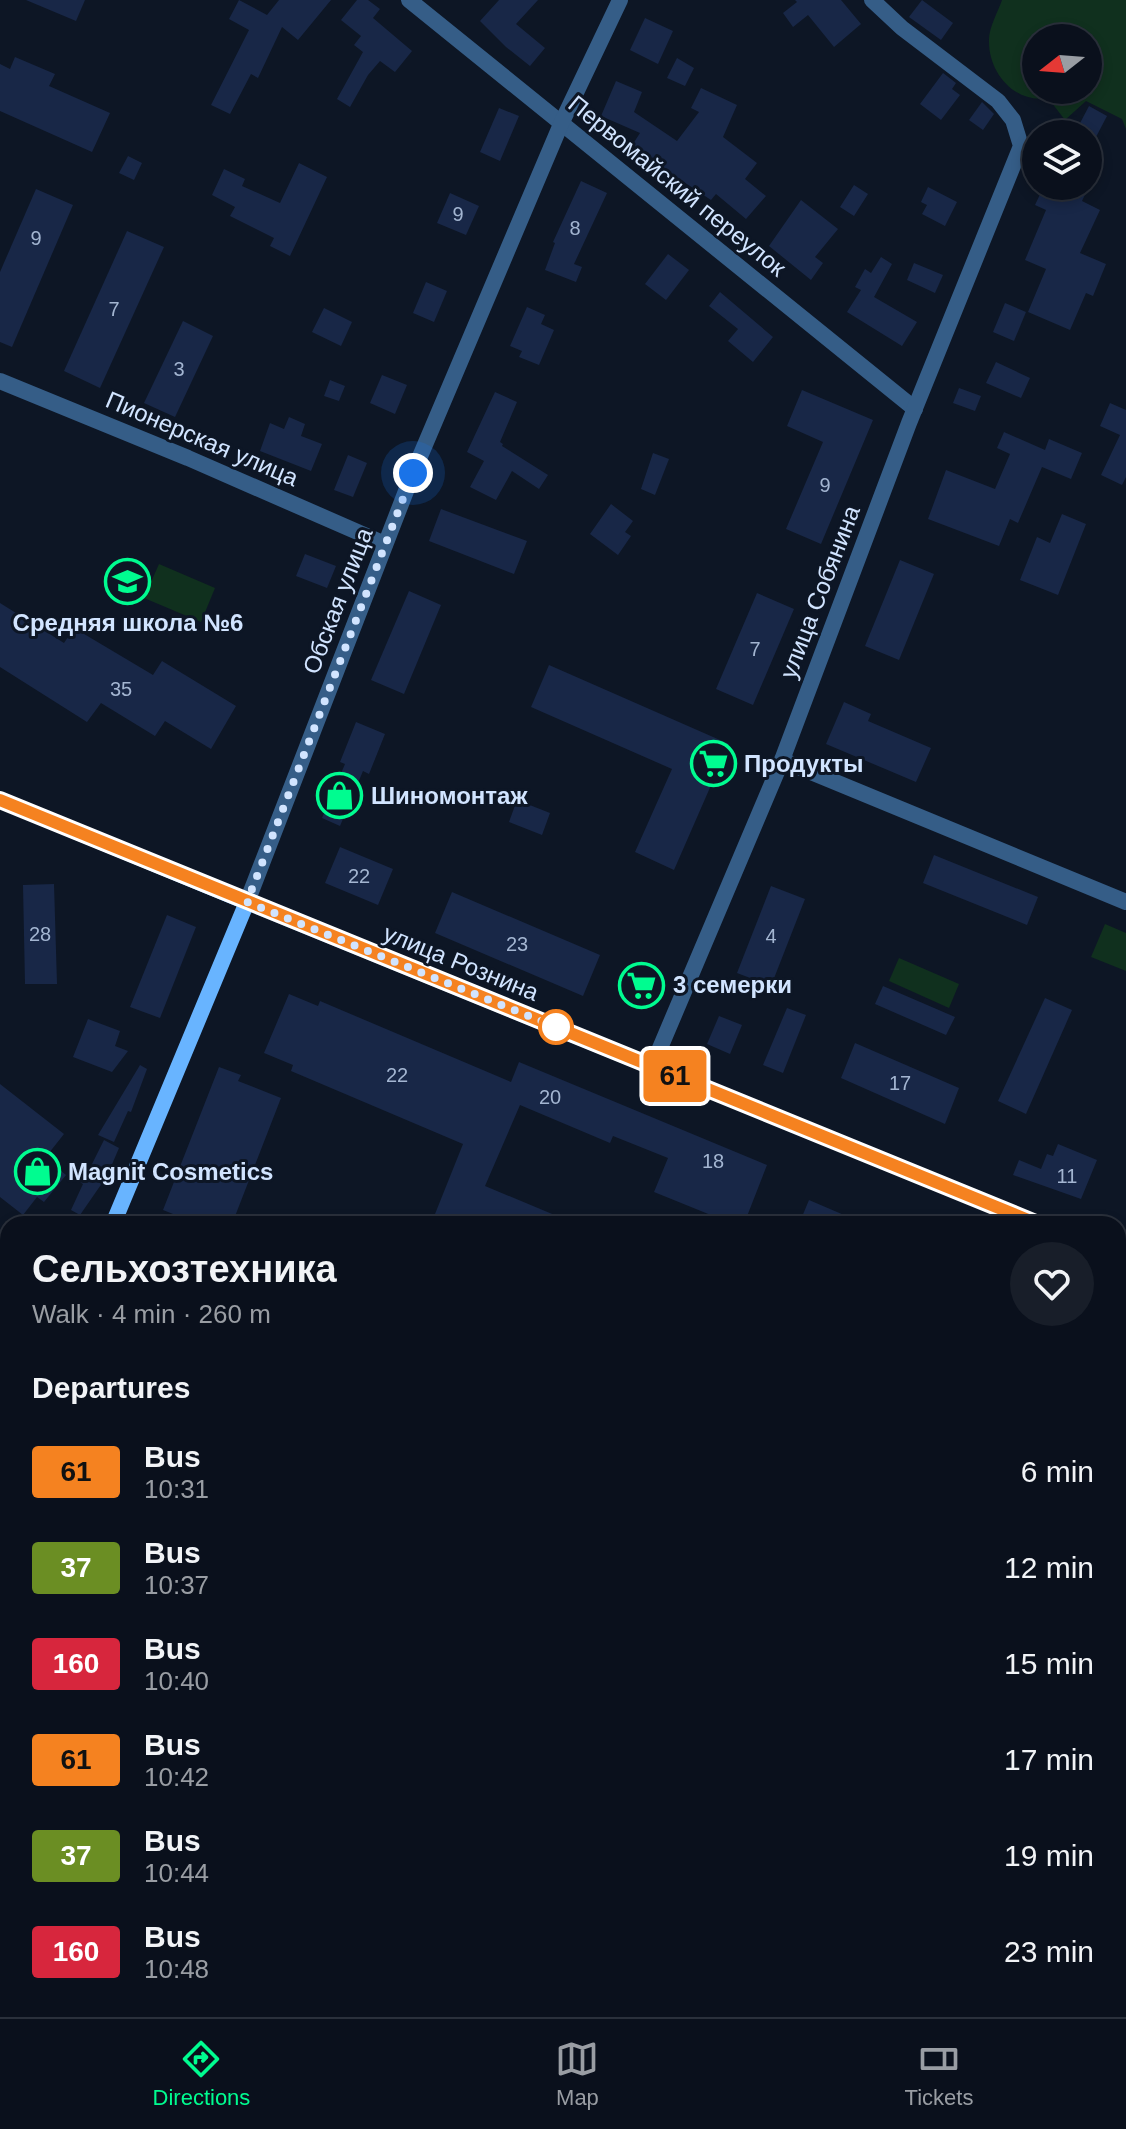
<!DOCTYPE html>
<html lang="en">
<head>
<meta charset="utf-8">
<style>
  :root { --surface:#0a101c; --page:#181e29; --text:#f1f3f6; --muted:#999da3; --line:#2a303b; --accent:#00fc90 }
  body { margin:0; font-family:Arial,sans-serif; background:var(--page); color:var(--text); height:100vh; display:flex; flex-direction:column; font-size:30px; white-space:nowrap }
  * { box-sizing:border-box; margin:0 }
  p { font-size:26px; color:var(--muted) }
  .icon { flex:none; width:44px; height:44px; fill:none; stroke:currentColor; stroke-width:2; stroke-linecap:round; stroke-linejoin:round }
  .map { position:relative; flex:1; overflow:hidden }
  .details { position:absolute; left:0px; top:1216px; width:1126px; height:802px; display:flex; flex-direction:column; background:var(--surface); border-radius:24px 24px 0 0; box-shadow:0 4px 12px #0003,0 0 0 2px var(--line) }
  .details>* { flex:none }
  .badge { padding:0 16px; border-radius:6px; font-size:28px; line-height:52px }
  .needle { width:52px; rotate:253deg }
  .buttons { position:absolute; left:1022px; top:24px; display:grid; gap:16px }
  .buttons a { display:grid; place-items:center; width:80px; height:80px; border-radius:50%; background:var(--surface); box-shadow:0 4px 12px #0003,0 0 0 2px var(--line); font-size:40px }
  .you { position:absolute; width:40px; height:40px; margin:-20px; border:6px solid #fff; border-radius:50%; background:#1a73e8; box-shadow:0 0 0 12px #1a73e833 }
  .map>.badge { position:absolute; translate:-50% -50%; box-shadow:0 0 0 4px #fff }
  h2 { padding:0 32px; font-size:30px; line-height:72px }
  .round { display:grid; place-items:center; flex:none; width:84px; height:84px; border-radius:42px; background:var(--page) }
  .overview { display:flex; align-items:center; justify-content:space-between; height:136px; padding:0 32px }
  h1 { font-size:38px; font-weight:600; line-height:60px }
  ul { padding:0; list-style:none }
  li { display:flex; align-items:center; gap:24px; height:96px; padding:0 32px }
  li div { flex:1 }
  li b { display:block; font-size:30px }
  li em { font-style:normal }
  li .badge { min-width:88px; font-weight:700; text-align:center }
  .dock { display:flex; justify-content:space-around; align-items:center; height:112px; border-top:2px solid var(--line); background:var(--surface); font-size:22px; color:var(--muted) }
  .dock a { display:grid; justify-items:center; gap:4px }
  .dock .selected { color:var(--accent) }
  .map>svg:first-child { display:block }
  .green { fill:#10301e; fill-rule:evenodd }
  .building { fill:#182747 }
  .lines { fill:none; stroke-linecap:round; stroke-linejoin:round }
  .minor { stroke:#355d87; stroke-width:16 }
  .secondary { stroke:#68b4ff; stroke-width:16 }
  .line-casing { stroke:#fff; stroke-width:18 }
  .line { stroke:#f58220; stroke-width:12 }
  .walk { stroke:#d1e4ff; stroke-width:8; stroke-dasharray:0 14.4 }
  .stop-dot { fill:#fff; stroke:#f58220; stroke-width:4 }
  .labels { text-anchor:middle; stroke-width:6; stroke-linejoin:round; paint-order:stroke }
  .number-label { font-size:20px; fill:#a3b5d1 }
  .street-label { font-size:24px; fill:#d1e4ff; stroke:#0d1625 }
  .poi-label { font-size:24px; font-weight:bold; fill:#d1e4ff; stroke:#0d1625; text-anchor:start }
</style>
</head>
<body>
<div class="map">
<svg width="1126" height="2017" viewBox="0 0 1126 2017">
  <rect width="100%" height="100%" fill="#0d1625"/>
  <!-- green -->
  <g class="green">
    <path d="M 1002,0 L 1126,0 L 1126,129 L 1122,119 L 1086,101 L 1065,120 L 1048,98 C 1015,104 989,73 989,42 C 988,29 998,12 1002,0 ZM 1036,38 L 1088,38 L 1088,90 L 1036,90 Z"/>
    <path d="M 159,564 L 215,588 L 201,622 L 144,598 Z"/>
    <path d="M 1105,924 L 1126,933 L 1126,971 L 1091,957 Z"/>
    <path d="M 899,958 L 959,984 L 949,1008 L 889,981 Z"/>
    <path d="M 1118,1908 L 1126,1910 L 1126,2017 L 906,2017 L 903,2010 L 1118,2010 Z"/>
  </g>
  <!-- building -->
  <g class="building">
    <path d="M 26,0 L 85,0 L 76,21 Z"/>
    <path d="M 239,0 L 267,15 L 279,0 L 331,0 L 298,40 L 282,27 L 258,78 L 251,74 L 230,114 L 211,105 L 249,30 L 229,19 Z"/>
    <path d="M 357,0 L 368,0 L 380,9 L 373,18 L 412,51 L 395,72 L 380,61 L 368,75 L 350,107 L 337,99 L 363,52 L 354,45 L 361,36 L 341,20 Z"/>
    <path d="M 499,0 L 538,0 L 516,24 L 545,48 L 530,66 L 506,47 L 480,21 Z"/>
    <path d="M 795,0 L 841,0 L 861,24 L 834,47 L 808,15 L 793,27 L 783,13 L 797,2 Z"/>
    <path d="M 922,0 L 953,23 L 941,40 L 909,17 Z"/>
    <path d="M 645,18 L 673,31 L 658,64 L 630,50 Z"/>
    <path d="M 15,57 L 55,74 L 49,86 L 110,113 L 92,152 L 0,111 L 0,64 L 10,69 Z"/>
    <path d="M 677,58 L 694,68 L 685,86 L 667,78 Z"/>
    <path d="M 943,73 L 956,83 L 952,89 L 960,95 L 941,120 L 920,104 Z"/>
    <path d="M 616,81 L 642,92 L 634,112 L 677,141 L 699,112 L 691,108 L 701,88 L 737,105 L 723,137 L 757,163 L 745,179 L 766,196 L 746,219 L 716,194 L 711,200 L 631,147 L 640,133 L 601,116 Z"/>
    <path d="M 982,102 L 994,114 L 983,130 L 969,120 Z"/>
    <path d="M 1089,106 L 1107,116 L 1096,137 L 1078,127 Z"/>
    <path d="M 499,108 L 519,116 L 500,161 L 480,152 Z"/>
    <path d="M 128,156 L 142,163 L 134,180 L 119,173 Z"/>
    <path d="M 299,163 L 327,177 L 290,256 L 270,246 L 274,238 L 230,216 L 235,207 L 212,195 L 224,169 L 245,179 L 242,186 L 280,203 Z"/>
    <path d="M 581,181 L 607,193 L 574,264 L 582,267 L 576,282 L 545,270 L 555,243 L 553,242 Z"/>
    <path d="M 854,185 L 868,194 L 854,216 L 840,207 Z"/>
    <path d="M 1044,186 L 1089,186 L 1082,201 L 1100,210 L 1080,253 L 1106,264 L 1093,296 L 1086,293 L 1070,330 L 1028,312 L 1046,269 L 1025,260 L 1046,210 L 1035,205 Z"/>
    <path d="M 928,187 L 957,202 L 945,226 L 922,214 L 927,205 L 921,202 Z"/>
    <path d="M 36,189 L 73,205 L 12,347 L 0,342 L 0,272 Z"/>
    <path d="M 450,193 L 479,206 L 466,235 L 437,223 Z"/>
    <path d="M 801,200 L 838,229 L 815,257 L 823,263 L 811,280 L 769,246 Z"/>
    <path d="M 127,231 L 164,247 L 100,388 L 64,371 Z"/>
    <path d="M 668,254 L 689,270 L 666,300 L 645,284 Z"/>
    <path d="M 881,257 L 892,264 L 874,297 L 917,322 L 902,346 L 847,312 L 861,290 L 855,287 L 865,269 L 871,273 Z"/>
    <path d="M 914,263 L 943,275 L 935,293 L 907,280 Z"/>
    <path d="M 426,282 L 447,291 L 434,322 L 413,313 Z"/>
    <path d="M 720,292 L 773,337 L 753,362 L 728,341 L 738,329 L 709,306 Z"/>
    <path d="M 1005,303 L 1026,312 L 1014,341 L 993,332 Z"/>
    <path d="M 527,307 L 545,315 L 541,324 L 554,330 L 539,365 L 519,357 L 522,351 L 510,346 Z"/>
    <path d="M 324,308 L 352,322 L 341,346 L 312,332 Z"/>
    <path d="M 183,321 L 213,336 L 175,417 L 144,403 Z"/>
    <path d="M 996,362 L 1030,378 L 1021,398 L 986,383 Z"/>
    <path d="M 382,375 L 407,385 L 395,414 L 370,403 Z"/>
    <path d="M 330,380 L 345,386 L 339,401 L 324,396 Z"/>
    <path d="M 959,388 L 981,396 L 975,411 L 953,403 Z"/>
    <path d="M 802,390 L 873,420 L 821,544 L 786,529 L 823,442 L 787,426 Z"/>
    <path d="M 495,392 L 517,402 L 500,442 L 503,444 L 502,446 L 548,475 L 539,489 L 512,471 L 496,500 L 470,487 L 484,461 L 467,452 Z"/>
    <path d="M 1110,403 L 1126,410 L 1126,477 L 1122,485 L 1101,475 L 1120,435 L 1100,426 Z"/>
    <path d="M 289,417 L 305,424 L 301,436 L 322,444 L 311,471 L 260,451 L 270,423 L 284,429 Z"/>
    <path d="M 1004,432 L 1045,450 L 1049,439 L 1082,453 L 1071,479 L 1042,467 L 1018,523 L 1010,519 L 999,546 L 928,519 L 946,470 L 995,489 L 1010,454 L 997,448 Z"/>
    <path d="M 653,453 L 669,459 L 655,495 L 641,489 Z"/>
    <path d="M 348,455 L 367,463 L 353,497 L 334,490 Z"/>
    <path d="M 611,504 L 633,521 L 625,532 L 631,536 L 618,555 L 590,534 Z"/>
    <path d="M 441,509 L 527,541 L 514,574 L 429,541 Z"/>
    <path d="M 1062,514 L 1086,524 L 1058,595 L 1020,580 L 1037,537 L 1050,543 Z"/>
    <path d="M 305,554 L 336,566 L 327,588 L 296,576 Z"/>
    <path d="M 900,560 L 934,574 L 899,660 L 865,646 Z"/>
    <path d="M 409,591 L 441,605 L 404,694 L 371,680 Z"/>
    <path d="M 757,593 L 794,609 L 753,705 L 716,689 Z"/>
    <path d="M 0,603 L 64,643 L 74,628 L 153,675 L 162,661 L 236,706 L 211,749 L 165,721 L 155,736 L 101,703 L 87,722 L 0,667 Z"/>
    <path d="M 549,665 L 729,744 L 674,870 L 635,852 L 672,769 L 531,707 Z"/>
    <path d="M 844,702 L 871,714 L 868,721 L 931,748 L 916,782 L 826,744 Z"/>
    <path d="M 356,722 L 385,734 L 369,774 L 363,771 L 340,826 L 322,818 L 345,764 L 340,762 Z"/>
    <path d="M 517,800 L 550,813 L 542,835 L 509,822 Z"/>
    <path d="M 340,847 L 393,869 L 378,905 L 325,883 Z"/>
    <path d="M 934,855 L 1038,897 L 1027,925 L 923,883 Z"/>
    <path d="M 54,884 L 57,984 L 25,984 L 23,885 Z"/>
    <path d="M 771,886 L 805,899 L 771,986 L 737,973 Z"/>
    <path d="M 452,892 L 600,955 L 583,996 L 435,933 Z"/>
    <path d="M 167,915 L 196,927 L 160,1018 L 130,1007 Z"/>
    <path d="M 634,966 L 662,978 L 651,1004 L 623,992 Z"/>
    <path d="M 883,986 L 955,1017 L 946,1035 L 875,1004 Z"/>
    <path d="M 289,994 L 318,1006 L 320,1001 L 511,1082 L 519,1062 L 767,1165 L 744,1224 L 733,1224 L 654,1192 L 668,1158 L 613,1136 L 610,1143 L 520,1105 L 485,1186 L 576,1224 L 431,1224 L 463,1144 L 291,1071 L 293,1065 L 264,1053 Z"/>
    <path d="M 1045,998 L 1072,1010 L 1026,1114 L 998,1101 Z"/>
    <path d="M 787,1008 L 806,1015 L 783,1073 L 763,1065 Z"/>
    <path d="M 719,1016 L 742,1025 L 730,1054 L 707,1044 Z"/>
    <path d="M 88,1019 L 120,1031 L 115,1046 L 128,1051 L 112,1072 L 73,1057 Z"/>
    <path d="M 855,1043 L 959,1088 L 945,1124 L 841,1078 Z"/>
    <path d="M 140,1065 L 147,1069 L 131,1112 L 128,1111 L 114,1142 L 98,1135 Z"/>
    <path d="M 219,1067 L 241,1075 L 238,1081 L 281,1098 L 232,1224 L 198,1224 L 163,1210 Z"/>
    <path d="M 0,1084 L 64,1134 L 45,1158 L 66,1175 L 44,1202 L 37,1197 L 23,1215 L 0,1197 Z"/>
    <path d="M 104,1140 L 119,1148 L 107,1176 L 80,1215 L 71,1210 L 83,1184 L 78,1181 L 87,1166 L 90,1168 Z"/>
    <path d="M 1058,1144 L 1097,1160 L 1081,1199 L 1013,1175 L 1019,1160 L 1041,1169 L 1047,1154 L 1053,1156 Z"/>
    <path d="M 809,1200 L 865,1224 L 799,1224 Z"/>
  </g>
  <g class="lines">
    <!-- minor -->
    <g class="minor">
      <path d="M 409,0 L 915,409"/>
      <path d="M 620,0 L 561,124 L 413,473 L 247,902 L 1038,1224"/>
      <path d="M 0,381 L 188,458 L 385,544"/>
      <path d="M 782,760 L 1126,902"/>
      <path d="M 652,1067 L 782,760 L 909,423 L 1021,146 L 1013,120 L 998,101 L 902,28 L 872,0"/>
      <path d="M 1118,1257 L 1126,1261"/>
      <path d="M 0,1420 L 8,1424"/>
      <path d="M 1118,1876 L 1126,1878"/>
    </g>
    <!-- secondary -->
    <g class="secondary">
      <path d="M 0,800 L 247,902 L 113,1224"/>
      <path d="M 874,2010 L 877,2017"/>
    </g>
  </g>
  <g class="lines">
    <defs>
      <path id="line" d="M 0,800 L 1038,1224"/>
    </defs>
    <!-- line casing -->
    <use href="#line" class="line-casing"/>
    <!-- line -->
    <use href="#line" class="line"/>
    <!-- walk -->
    <path class="walk" d="M 413,473 L 247,902 L 556,1027"/>
  </g>
  <!-- icons -->
  <defs>
    <symbol id="school-ring" viewBox="-11 -11 22 22"><circle r="9.5" fill="#0d1625" stroke="#00fc90" stroke-width="1.5"/><path d="M0-5L7-2L0 1L-7-2ZM-4 1L0 2.5L4 1V4Q0 6-4 4Z" fill="#00fc90"/></symbol>
    <symbol id="supermarket-ring" viewBox="-11 -11 22 22"><circle r="9.5" fill="#0d1625" stroke="#00fc90" stroke-width="1.5"/><path d="M-6-5.5h2.5l.6 2H6L4.5 2H-2.5L-4.4-4H-6ZM-1.5 3.2a1.3 1.3 0 1 0 .1 0ZM3 3.2a1.3 1.3 0 1 0 .1 0Z" fill="#00fc90"/></symbol>
    <symbol id="shop-ring" viewBox="-11 -11 22 22"><circle r="9.5" fill="#0d1625" stroke="#00fc90" stroke-width="1.5"/><path d="M-5-2.5h2.3a2.7 3.5 0 0 1 5.4 0H5L5.5 6h-11ZM-1.5-2.5h3a1.5 2.3 0 0 0-3 0Z" fill="#00fc90"/></symbol>
  </defs>
  <g fill-rule="evenodd">
    <use href="#school-ring" x="102" y="556" width="51" height="51"/>
    <use href="#supermarket-ring" x="688" y="738" width="51" height="51"/>
    <use href="#shop-ring" x="314" y="770" width="51" height="51"/>
    <use href="#supermarket-ring" x="616" y="960" width="51" height="51"/>
    <use href="#shop-ring" x="12" y="1146" width="51" height="51"/>
  </g>
  <!-- markers -->
  <circle class="stop-dot" cx="556" cy="1027" r="16"/>
  <g class="labels">
    <!-- number labels -->
    <g class="number-label">
      <text x="458" y="221">9</text>
      <text x="575" y="235">8</text>
      <text x="36" y="245">9</text>
      <text x="114" y="316">7</text>
      <text x="179" y="376">3</text>
      <text x="825" y="492">9</text>
      <text x="755" y="656">7</text>
      <text x="121" y="696">35</text>
      <text x="359" y="883">22</text>
      <text x="40" y="941">28</text>
      <text x="771" y="943">4</text>
      <text x="517" y="951">23</text>
      <text x="397" y="1082">22</text>
      <text x="900" y="1090">17</text>
      <text x="550" y="1104">20</text>
      <text x="713" y="1168">18</text>
      <text x="1067" y="1183">11</text>
    </g>
    <!-- street labels -->
    <g class="street-label">
      <text transform="translate(677 186) rotate(39)" y="8">Первомайский переулок</text>
      <text transform="translate(202 439) rotate(23)" y="8">Пионерская улица</text>
      <text transform="translate(820 592) rotate(-69)" y="8">улица Собянина</text>
      <text transform="translate(338 601) rotate(-69)" y="8">Обская улица</text>
      <text transform="translate(461 963) rotate(22)" y="8">улица Рознина</text>
    </g>
    <!-- poi labels -->
    <g class="poi-label">
      <text x="128" y="631" text-anchor="middle">Средняя школа №6</text>
      <text x="744" y="772">Продукты</text>
      <text x="371" y="804">Шиномонтаж</text>
      <text x="673" y="993">3 семерки</text>
      <text x="68" y="1180">Magnit Cosmetics</text>
    </g>
  </g>
</svg>
<div class="buttons">
<a><svg class="needle" viewBox="-14 -14 28 28"><path d="M0-13l5 13h-10z" fill="#e53935"/><path d="M0 13l5-13h-10z" fill="#999da3"/></svg></a>
<a><svg class="icon" aria-label="layers" viewBox="0 0 24 24"><path d="M12 4l9 5-9 5-9-5zM3 14l9 5 9-5"/></svg></a>
</div>
<div class="you" style="left:413px;top:473px"></div>
<b class="badge" style="left:675px;top:1076px;background:#f58220;color:#111">61</b>
<section class="details">
<div class="overview"><div><h1>Сельхозтехника</h1><p>Walk · 4 min · 260 m</p></div><a class="round"><svg class="icon" aria-label="heart" viewBox="0 0 24 24"><path d="M12 20l-8-8c-3-5 5-10 8-4 3-6 11-1 8 4z"/></svg></a></div>
<h2>Departures</h2>
<ul>
<li><span class="badge" style="background:#f58220;color:#111">61</span><div><b>Bus</b><p>10:31</p></div><em>6 min</em></li>
<li><span class="badge" style="background:#6b8e23;color:#fff">37</span><div><b>Bus</b><p>10:37</p></div><em>12 min</em></li>
<li><span class="badge" style="background:#d7263d;color:#fff">160</span><div><b>Bus</b><p>10:40</p></div><em>15 min</em></li>
<li><span class="badge" style="background:#f58220;color:#111">61</span><div><b>Bus</b><p>10:42</p></div><em>17 min</em></li>
<li><span class="badge" style="background:#6b8e23;color:#fff">37</span><div><b>Bus</b><p>10:44</p></div><em>19 min</em></li>
<li><span class="badge" style="background:#d7263d;color:#fff">160</span><div><b>Bus</b><p>10:48</p></div><em>23 min</em></li>
</ul>
</section>
</div>
<nav class="dock">
<a class="selected"><svg class="icon" aria-label="directions" viewBox="0 0 24 24"><path d="M12 3l9 9-9 9-9-9zM9 14v-3h6M13 9l2 2-2 2"/></svg>Directions</a>
<a><svg class="icon" aria-label="map" viewBox="0 0 24 24"><path d="M3 6l6-2 6 2 6-2v14l-6 2-6-2-6 2zM9 4v14M15 6v14"/></svg>Map</a>
<a><svg class="icon" aria-label="tickets" viewBox="0 0 24 24"><path d="M3 7h18v10H3zM15 7v10"/></svg>Tickets</a>
</nav>
</body>
</html>
